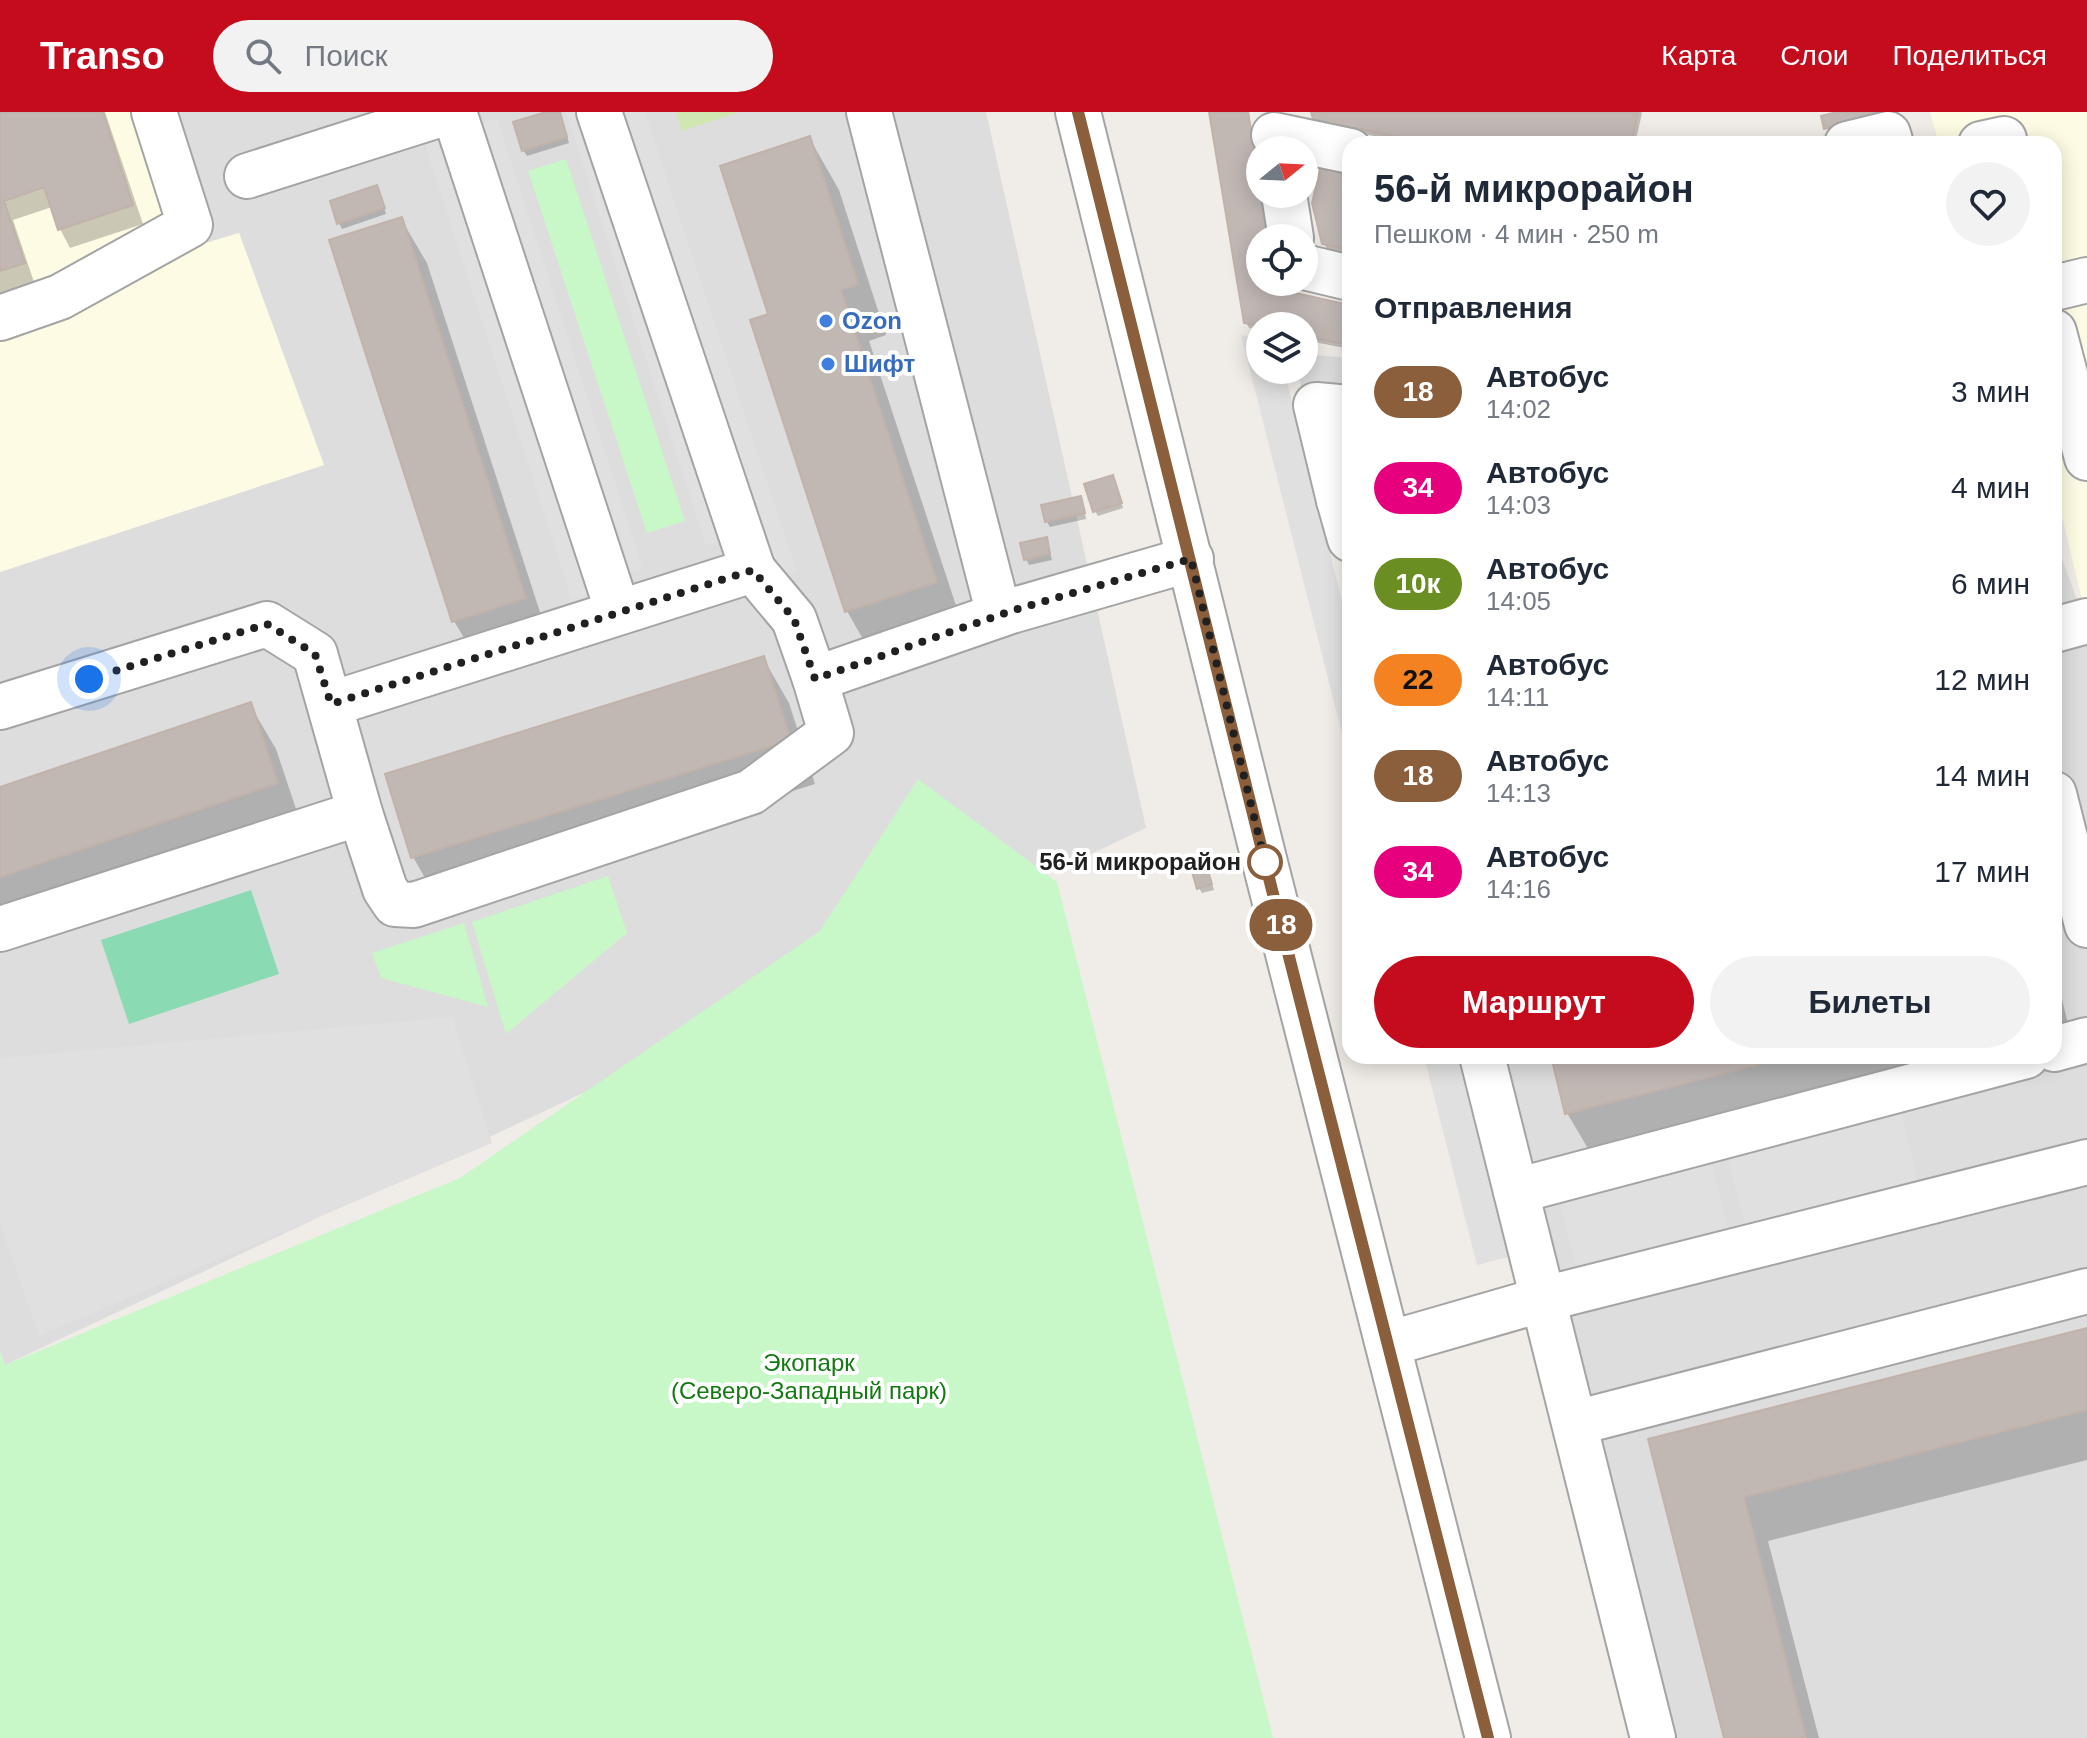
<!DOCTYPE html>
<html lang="ru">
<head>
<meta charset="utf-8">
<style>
  :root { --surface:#fff; --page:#f2f2f3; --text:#1f2937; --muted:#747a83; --accent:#c40c1d }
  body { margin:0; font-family:Helvetica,sans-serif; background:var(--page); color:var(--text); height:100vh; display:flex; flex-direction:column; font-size:30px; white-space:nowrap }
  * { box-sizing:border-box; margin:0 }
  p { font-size:26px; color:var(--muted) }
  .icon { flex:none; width:44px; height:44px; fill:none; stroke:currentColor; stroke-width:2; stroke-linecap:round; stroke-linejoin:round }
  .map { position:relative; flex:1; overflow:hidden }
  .sheet { position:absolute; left:1342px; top:24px; width:720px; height:928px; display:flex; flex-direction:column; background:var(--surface); border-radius:24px; box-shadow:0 4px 20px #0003 }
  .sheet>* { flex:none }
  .badge { padding:0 16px; border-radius:26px; font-size:28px; line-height:52px }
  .needle { width:52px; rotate:72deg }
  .buttons { position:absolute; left:1246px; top:24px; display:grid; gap:16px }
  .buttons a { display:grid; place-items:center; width:72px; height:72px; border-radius:50%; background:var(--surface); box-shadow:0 4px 20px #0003; font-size:40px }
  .you { position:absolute; width:40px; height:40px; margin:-20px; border:6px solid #fff; border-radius:50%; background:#1a73e8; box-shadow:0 0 0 12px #1a73e833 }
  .map>.badge { position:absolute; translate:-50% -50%; box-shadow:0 0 0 4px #fff }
  h2 { padding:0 32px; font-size:30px; line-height:72px }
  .round { display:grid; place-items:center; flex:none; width:84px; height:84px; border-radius:42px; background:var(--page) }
  .headline { display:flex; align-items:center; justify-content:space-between; height:136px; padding:0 32px }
  h1 { font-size:38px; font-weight:700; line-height:60px }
  .action { display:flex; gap:16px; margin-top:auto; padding:16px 32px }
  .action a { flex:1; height:92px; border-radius:48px; background:var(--accent); color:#fff; font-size:32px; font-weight:700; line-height:92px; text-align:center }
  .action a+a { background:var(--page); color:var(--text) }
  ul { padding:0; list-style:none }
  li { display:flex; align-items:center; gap:24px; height:96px; padding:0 32px }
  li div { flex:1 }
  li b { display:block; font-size:30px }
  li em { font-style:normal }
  li .badge { min-width:88px; font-weight:700; text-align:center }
  header { display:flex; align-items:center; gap:48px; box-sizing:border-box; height:112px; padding:0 40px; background:var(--accent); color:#fff }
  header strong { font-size:38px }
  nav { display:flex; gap:44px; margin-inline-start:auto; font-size:28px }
  .search { width:560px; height:72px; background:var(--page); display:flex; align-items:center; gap:20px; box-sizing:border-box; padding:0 28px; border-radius:44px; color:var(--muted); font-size:30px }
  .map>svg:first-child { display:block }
  .residential { fill:#dedddd }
  .education { fill:#fdfbe3 }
  .grass { fill:#d0e7b1 }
  .park { fill:#c8f7c8 }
  .pitch { fill:#8adab4 }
  .parking { fill:#e0e0e0 }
  .shadow { fill:#0003 }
  .building { fill:#c1b8b4; stroke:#c1b2aa; stroke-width:2 }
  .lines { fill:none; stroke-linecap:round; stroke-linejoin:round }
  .minor-casing { stroke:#a4a4a4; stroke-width:48 }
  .minor { stroke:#fff; stroke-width:44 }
  .line-casing { stroke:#fff; stroke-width:18 }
  .line { stroke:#8b5e3c; stroke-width:12 }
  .walk { stroke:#202020; stroke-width:8; stroke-dasharray:0 14.4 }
  .shop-dot { fill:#3f7fe0; stroke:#fff; stroke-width:3 }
  .stop-dot { fill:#fff; stroke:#8b5e3c; stroke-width:4 }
  .labels { text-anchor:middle; stroke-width:8; stroke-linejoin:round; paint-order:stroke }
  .shop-label { font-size:24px; font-weight:bold; fill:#366cbe; stroke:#fff; text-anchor:start }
  .stop-label { font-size:24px; font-weight:bold; fill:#202020; stroke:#fff; text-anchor:end }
  .park-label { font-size:24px; fill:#137a12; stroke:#fff }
</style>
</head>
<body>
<header>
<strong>Transo</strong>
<div class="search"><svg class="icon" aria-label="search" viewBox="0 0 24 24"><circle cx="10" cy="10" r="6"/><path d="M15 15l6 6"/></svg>Поиск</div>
<nav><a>Карта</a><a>Слои</a><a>Поделиться</a></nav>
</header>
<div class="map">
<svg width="2087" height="1626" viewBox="0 0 2087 1626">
  <rect width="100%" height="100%" fill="#f0ece7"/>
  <!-- residential -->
  <g class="residential">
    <path d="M 165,0 L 986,0 L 1146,716 L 5,1253 L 0,1240 L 0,460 L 324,353 L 239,121 L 206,131 Z"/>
    <path d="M 1304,242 L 1350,246 L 1350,464 L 1297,258 L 1304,258 Z"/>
    <path d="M 2054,425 L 2087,515 L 2087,1626 L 1646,1626 L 1472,944 L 2054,944 Z"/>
  </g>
  <!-- education -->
  <g class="education">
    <path d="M 0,0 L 165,0 L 206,131 L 239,121 L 324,353 L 0,460 Z"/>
    <path d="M 1930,0 L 2087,0 L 2087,509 L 2054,371 L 2054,32 L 1939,32 Z"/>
  </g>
  <!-- grass -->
  <path class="grass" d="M 676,0 L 739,0 L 682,19 Z"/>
  <!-- park -->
  <g class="park">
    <path d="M 566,47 L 685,409 L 647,421 L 528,59 Z"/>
    <path d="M 918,667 L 1057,770 L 1273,1626 L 0,1626 L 0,1240 L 5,1253 L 460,1066 L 820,819 Z"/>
    <path d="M 608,764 L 627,821 L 506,922 L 472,810 Z"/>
    <path d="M 464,811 L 488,895 L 381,866 L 372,841 Z"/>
  </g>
  <!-- pitch -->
  <path class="pitch" d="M 251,778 L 279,862 L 129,912 L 101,828 Z"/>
  <!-- parking -->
  <g class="parking">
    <path d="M 566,0 L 596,0 L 734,424 L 706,434 Z"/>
    <path d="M 613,0 L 645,0 L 797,460 L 768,469 Z"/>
    <path d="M 497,6 L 643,457 L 616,466 L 469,16 Z"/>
    <path d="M 452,24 L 600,479 L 572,488 L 425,33 Z"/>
    <path d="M 1241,223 L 1260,227 L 1260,258 L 1284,258 L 1350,521 L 1350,653 Z"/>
    <path d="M 452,905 L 492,1031 L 39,1224 L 0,1112 L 0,946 Z"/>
    <path d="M 1424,944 L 1457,944 L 1508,1145 L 1477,1153 Z"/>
    <path d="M 1901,1000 L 1918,1069 L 1745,1113 L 1727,1045 Z"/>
    <path d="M 1711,1048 L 1728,1117 L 1576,1156 L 1559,1087 Z"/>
  </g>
  <!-- shadow -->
  <g class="shadow">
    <path d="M 0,0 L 105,0 L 143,112 L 70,136 L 60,117 L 52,95 L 13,108 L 34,170 L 0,181 Z"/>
    <path d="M 553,0 L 558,0 L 561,4 L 569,31 L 527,44 L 523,38 Z"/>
    <path d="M 1211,0 L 1249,0 L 1260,82 L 1262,82 L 1269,126 L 1260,126 L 1260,170 L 1277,170 L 1278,180 L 1350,195 L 1350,237 L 1304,228 L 1304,214 L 1260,214 L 1260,218 L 1249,216 L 1246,210 Z"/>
    <path d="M 1313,0 L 1641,0 L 1642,1 L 1635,32 L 1412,32 L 1318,12 Z"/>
    <path d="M 810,27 L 839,78 L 886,223 L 869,229 L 965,521 L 876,550 L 847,499 L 771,204 Z"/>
    <path d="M 1350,62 L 1350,142 L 1327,137 L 1324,131 Z"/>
    <path d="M 380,81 L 386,102 L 342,117 L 339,111 Z"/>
    <path d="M 401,107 L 427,151 L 550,531 L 480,553 L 454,509 Z"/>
    <path d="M 1115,370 L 1123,396 L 1098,404 L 1095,399 Z"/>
    <path d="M 1083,392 L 1086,407 L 1050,415 L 1047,410 Z"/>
    <path d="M 1046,427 L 1052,448 L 1029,453 L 1026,447 Z"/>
    <path d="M 763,546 L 789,591 L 815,672 L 439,790 L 413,745 L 387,664 Z"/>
    <path d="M 250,593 L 276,637 L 302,715 L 0,817 L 0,677 Z"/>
    <path d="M 1209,762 L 1214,778 L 1202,781 L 1199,776 Z"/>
    <path d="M 2054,855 L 2071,924 L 2054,928 Z"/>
    <path d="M 1553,944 L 1992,944 L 1593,1045 L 1567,1001 Z"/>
    <path d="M 2087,1218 L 2087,1348 L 1768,1429 L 1819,1626 L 1726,1626 L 1650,1329 Z"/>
  </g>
  <!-- building -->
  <g class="building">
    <path d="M 0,0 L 103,0 L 133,93 L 58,118 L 44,75 L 4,89 L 25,151 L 0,159 Z"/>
    <path d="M 546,0 L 560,0 L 567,25 L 522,39 L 513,10 Z"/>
    <path d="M 1209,0 L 1248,0 L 1268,126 L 1260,126 L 1260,170 L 1276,170 L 1277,177 L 1350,193 L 1350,233 L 1304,224 L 1304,214 L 1260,214 L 1244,211 Z"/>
    <path d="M 1311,0 L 1638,0 L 1631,32 L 1431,32 L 1313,7 Z"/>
    <path d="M 1837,0 L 1889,0 L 1824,17 L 1821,4 Z"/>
    <path d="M 810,24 L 858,172 L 841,178 L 937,470 L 845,500 L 750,208 L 768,202 L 720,54 Z"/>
    <path d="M 1321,54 L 1350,60 L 1350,138 L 1322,132 L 1312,91 Z"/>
    <path d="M 377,73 L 385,96 L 337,112 L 330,89 Z"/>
    <path d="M 402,105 L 526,486 L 452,510 L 329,128 Z"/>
    <path d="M 1113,363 L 1122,391 L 1093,400 L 1084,372 Z"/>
    <path d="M 1081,384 L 1085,401 L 1045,410 L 1041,393 Z"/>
    <path d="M 1047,425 L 1050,442 L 1024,448 L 1020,431 Z"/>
    <path d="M 764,544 L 791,628 L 411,746 L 385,662 Z"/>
    <path d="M 251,590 L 278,671 L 0,765 L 0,675 Z"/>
    <path d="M 1207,755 L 1212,772 L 1197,777 L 1192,760 Z"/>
    <path d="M 1551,944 L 1793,944 L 1565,1002 Z"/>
    <path d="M 2087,1216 L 2087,1298 L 1744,1385 L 1806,1626 L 1724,1626 L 1648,1327 Z"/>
  </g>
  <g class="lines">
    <defs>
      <g id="minor">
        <path d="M 454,0 L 618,500"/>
        <path d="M 599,0 L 753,458"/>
        <path d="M 869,0 L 999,503"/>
        <path d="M 1078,0 L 1264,747 L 1488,1626"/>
        <path d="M 1274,23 L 1350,39"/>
        <path d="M 1847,32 L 1888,22 L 1891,32"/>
        <path d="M 1981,32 L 2004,27 L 2005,32"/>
        <path d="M 247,64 L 448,0"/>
        <path d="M 1284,82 L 1291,126"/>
        <path d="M 1304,155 L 1350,166"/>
        <path d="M 2054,176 L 2087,168"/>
        <path d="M 0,206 L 60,185 L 190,113 L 154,0"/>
        <path d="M 2054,220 L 2087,346"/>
        <path d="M 1350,385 L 1339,388 L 1350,427"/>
        <path d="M 1339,388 L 1316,293 L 1350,296"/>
        <path d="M 2054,518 L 2087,509"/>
        <path d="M 331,592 L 753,458 L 794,507 L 815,567"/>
        <path d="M 0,595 L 267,512 L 315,542 L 360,701 L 385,777 L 395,792 L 414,793 L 751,680 L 831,621 L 815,567 L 1011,499 L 1191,447"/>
        <path d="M 2054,682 L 2087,813"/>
        <path d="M 0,817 L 360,701"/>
        <path d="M 2054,937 L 2087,928"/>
        <path d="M 1482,944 L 1653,1626"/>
        <path d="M 1516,1079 L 2026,944"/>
        <path d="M 1388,1232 L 1544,1187 L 2087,1050"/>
        <path d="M 1575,1311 L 2087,1179"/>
      </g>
    </defs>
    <!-- minor casing -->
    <use href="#minor" class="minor-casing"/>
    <!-- minor -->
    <use href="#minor" class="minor"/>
  </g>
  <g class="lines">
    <defs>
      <path id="line" d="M 1078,0 L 1272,778 L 1488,1626"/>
    </defs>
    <!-- line casing -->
    <use href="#line" class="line-casing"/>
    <!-- line -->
    <use href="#line" class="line"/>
    <!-- walk -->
    <path class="walk" d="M 89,567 L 267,512 L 315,542 L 331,592 L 753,458 L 794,507 L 815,567 L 1011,499 L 1191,447 L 1265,750"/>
  </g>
  <!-- markers -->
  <g class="shop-dot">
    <circle cx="826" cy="209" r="8"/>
    <circle cx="828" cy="252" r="8"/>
  </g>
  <circle class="stop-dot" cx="1265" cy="750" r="16"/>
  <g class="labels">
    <!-- shop labels -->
    <g class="shop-label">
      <text x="842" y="217">Ozon</text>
      <text x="844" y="260">Шифт</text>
    </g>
    <!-- stop labels -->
    <g class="stop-label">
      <text x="1241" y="758">56-й микрорайон</text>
    </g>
    <!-- park labels -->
    <g class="park-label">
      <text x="809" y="1259">Экопарк<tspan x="809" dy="28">(Северо-Западный парк)</tspan></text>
    </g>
  </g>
</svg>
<div class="buttons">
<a><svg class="needle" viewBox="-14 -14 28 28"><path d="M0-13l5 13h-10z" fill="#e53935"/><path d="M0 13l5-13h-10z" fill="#747a83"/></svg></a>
<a><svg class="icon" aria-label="locate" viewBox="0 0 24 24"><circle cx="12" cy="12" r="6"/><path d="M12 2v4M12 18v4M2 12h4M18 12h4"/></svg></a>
<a><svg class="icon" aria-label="layers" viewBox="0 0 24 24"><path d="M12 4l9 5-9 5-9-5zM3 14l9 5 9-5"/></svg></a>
</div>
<div class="you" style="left:89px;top:567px"></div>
<b class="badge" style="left:1281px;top:813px;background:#8b5e3c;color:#fff">18</b>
<section class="sheet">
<div class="headline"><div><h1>56-й микрорайон</h1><p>Пешком · 4 мин · 250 m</p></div><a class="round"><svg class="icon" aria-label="heart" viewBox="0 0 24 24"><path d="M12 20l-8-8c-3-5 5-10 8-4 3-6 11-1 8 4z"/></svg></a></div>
<h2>Отправления</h2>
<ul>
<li><span class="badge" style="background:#8b5e3c;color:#fff">18</span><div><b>Автобус</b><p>14:02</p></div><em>3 мин</em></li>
<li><span class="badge" style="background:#e6007e;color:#fff">34</span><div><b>Автобус</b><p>14:03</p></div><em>4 мин</em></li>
<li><span class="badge" style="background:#6b8e23;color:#fff">10к</span><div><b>Автобус</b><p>14:05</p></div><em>6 мин</em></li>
<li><span class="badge" style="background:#f58220;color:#111">22</span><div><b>Автобус</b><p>14:11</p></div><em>12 мин</em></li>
<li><span class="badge" style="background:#8b5e3c;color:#fff">18</span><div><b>Автобус</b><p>14:13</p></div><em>14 мин</em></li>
<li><span class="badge" style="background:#e6007e;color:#fff">34</span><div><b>Автобус</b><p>14:16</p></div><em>17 мин</em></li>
</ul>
<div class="action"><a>Маршрут</a><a>Билеты</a></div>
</section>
</div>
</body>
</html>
